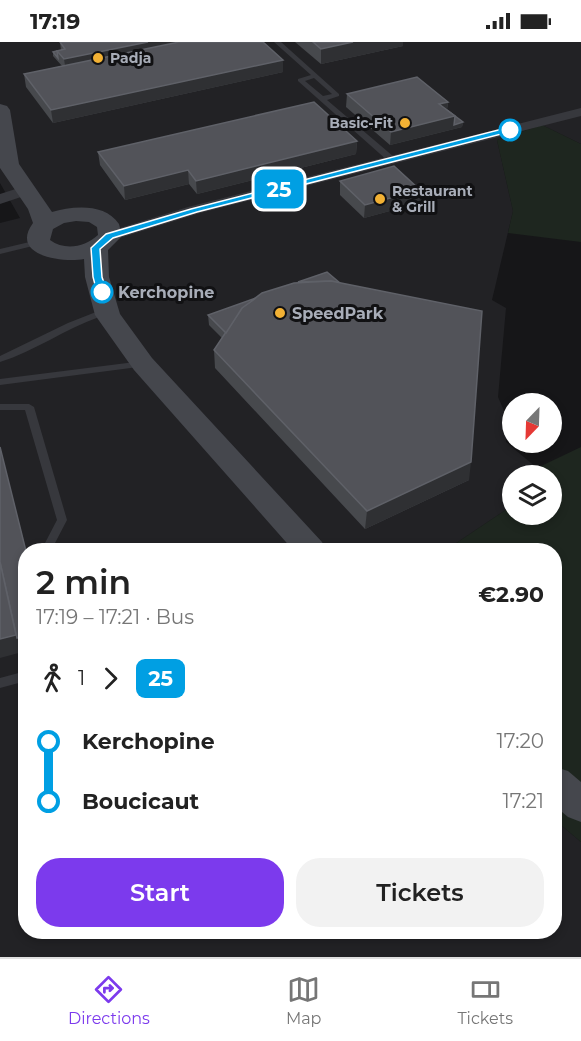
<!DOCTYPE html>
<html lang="en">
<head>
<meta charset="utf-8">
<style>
  :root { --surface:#fff; --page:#f2f2f2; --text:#222; --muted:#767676; --line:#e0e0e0; --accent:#7c3aed }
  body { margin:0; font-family:Montserrat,sans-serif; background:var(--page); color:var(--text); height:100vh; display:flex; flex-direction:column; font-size:22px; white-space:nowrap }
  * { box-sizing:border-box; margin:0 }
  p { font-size:20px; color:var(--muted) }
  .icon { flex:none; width:33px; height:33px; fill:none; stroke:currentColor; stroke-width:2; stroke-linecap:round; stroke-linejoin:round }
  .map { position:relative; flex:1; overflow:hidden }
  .sheet { position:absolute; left:18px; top:501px; width:544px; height:396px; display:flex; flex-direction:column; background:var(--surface); border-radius:24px; box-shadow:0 3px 9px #0003 }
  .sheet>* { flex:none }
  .badge { padding:0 12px; border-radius:9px; font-size:21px; line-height:39px }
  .needle { width:39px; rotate:203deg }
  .tools { position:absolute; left:502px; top:351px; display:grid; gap:12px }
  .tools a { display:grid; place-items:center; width:60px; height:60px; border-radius:50%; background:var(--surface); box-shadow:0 3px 9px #0003; font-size:30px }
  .map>.badge { position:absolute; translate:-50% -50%; box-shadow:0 0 0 3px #fff }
  .legs { display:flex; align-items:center; gap:9px; height:66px; padding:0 18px; font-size:20px }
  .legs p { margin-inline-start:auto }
  .headline { display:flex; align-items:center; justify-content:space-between; height:102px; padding:0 18px }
  h1 { font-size:33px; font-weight:600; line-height:45px }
  .button { display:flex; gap:12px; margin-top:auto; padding:12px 18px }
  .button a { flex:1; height:69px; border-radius:24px; background:var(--accent); color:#fff; font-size:24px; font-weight:600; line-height:69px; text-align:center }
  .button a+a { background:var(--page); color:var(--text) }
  ul { padding:0 18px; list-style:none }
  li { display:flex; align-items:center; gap:21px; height:60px; font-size:22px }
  li i { display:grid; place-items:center; width:9px; height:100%; margin:0 8px; background:currentColor }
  li i::after { content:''; width:15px; height:15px; margin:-8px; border:4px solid; border-radius:50%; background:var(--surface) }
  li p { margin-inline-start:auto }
  li:first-child i { background:linear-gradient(#0000 50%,currentColor 0) }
  li:last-child i { background:linear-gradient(currentColor 50%,#0000 0) }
  .status { display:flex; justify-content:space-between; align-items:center; height:42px; padding:0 30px; background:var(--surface); direction:ltr }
  .status svg { height:16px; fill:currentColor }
  .tabs { display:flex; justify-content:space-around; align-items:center; height:84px; border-top:2px solid var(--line); background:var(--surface); font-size:16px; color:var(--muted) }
  .tabs a { display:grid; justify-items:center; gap:3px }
  .tabs .current { color:var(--accent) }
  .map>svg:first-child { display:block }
  .built { fill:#222225 }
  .green { fill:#1e261f }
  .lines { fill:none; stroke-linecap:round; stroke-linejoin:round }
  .lane { fill:#37383d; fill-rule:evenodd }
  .street { fill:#37383d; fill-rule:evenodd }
  .secondary { fill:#45474d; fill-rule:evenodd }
  .wall { fill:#47494d }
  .shaded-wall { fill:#2f3033 }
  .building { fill:#525359; stroke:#5f6168; stroke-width:1.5 }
  .line-1 { fill:#009fe3; stroke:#fff; stroke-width:1.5 }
  .poi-dot { fill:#f2b134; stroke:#111113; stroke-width:2 }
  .stop-1-dot { fill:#fff; stroke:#009fe3; stroke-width:3 }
  .labels { text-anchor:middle; stroke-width:6; stroke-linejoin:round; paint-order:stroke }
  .far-poi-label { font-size:14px; font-weight:bold; fill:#a8adb8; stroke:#111113; text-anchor:start }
  .stop-label { font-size:16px; font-weight:bold; fill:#a8adb8; stroke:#111113; text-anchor:start }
  .poi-label { font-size:16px; font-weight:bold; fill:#a8adb8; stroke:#111113; text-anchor:start }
</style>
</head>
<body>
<div class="status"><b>17:19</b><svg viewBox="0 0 49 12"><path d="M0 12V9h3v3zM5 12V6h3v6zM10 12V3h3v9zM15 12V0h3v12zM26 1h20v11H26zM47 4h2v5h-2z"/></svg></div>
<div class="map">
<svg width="581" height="915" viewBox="0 0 581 915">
  <rect width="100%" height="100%" fill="#161618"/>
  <!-- built -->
  <path class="built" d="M 0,0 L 581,0 L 581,102 L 542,83 L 497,98 L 513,169 L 492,258 L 506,266 L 498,355 L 505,371 L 506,400 L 537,426 L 534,433 L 513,434 L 513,463 L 446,508 L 26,508 L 26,890 L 555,890 L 555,778 L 581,800 L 581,915 L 0,915 L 0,181 L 20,176 L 0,141 Z"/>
  <!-- green -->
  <g class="green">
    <path d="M 542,83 L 581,102 L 581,200 L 508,191 L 513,169 L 497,98 Z"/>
    <path d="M 581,405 L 581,800 L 555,778 L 555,508 L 446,508 L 513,463 L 513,472 L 552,472 L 552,434 L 534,433 L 537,426 Z"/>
  </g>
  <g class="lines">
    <!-- lane -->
    <g class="lane">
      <path d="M 274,0 L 281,0 L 339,52 L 339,54 L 327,58 L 394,115 L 394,119 L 388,119 L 298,39 L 298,37 L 311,33 ZM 314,36 L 332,52 L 323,54 L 305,39 Z"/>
      <path d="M 38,198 L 41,198 L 41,202 L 0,212 L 0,207 Z"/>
      <path d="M 96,270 L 100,273 L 99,275 C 65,287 35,309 0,320 L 0,314 L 68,281 Z"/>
      <path d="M 143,319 L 148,322 L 146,324 L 0,343 L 0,337 Z"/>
      <path d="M 0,362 L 29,362 L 34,365 L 67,478 L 55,501 L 57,508 L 47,508 L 45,501 L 57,478 L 25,368 L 0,368 Z"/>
      <path d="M 26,629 L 26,639 L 0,646 L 0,636 Z"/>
    </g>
    <!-- street -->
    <g class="street">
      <path d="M 581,66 L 581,74 L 200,171 L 116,197 L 110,199 L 102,194 L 104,191 L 188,165 Z"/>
      <path d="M 25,144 L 33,149 L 30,152 L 0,162 L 0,152 Z"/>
    </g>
    <!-- secondary -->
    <g class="secondary">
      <path d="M 0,62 L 7,64 L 10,68 L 19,122 L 52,170 C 73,164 105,161 119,182 L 122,194 L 108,208 L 109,235 L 120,272 L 152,316 L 322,500 L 326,508 L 293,508 L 134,328 L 95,273 L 85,235 L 84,217 C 63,221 9,214 33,181 L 28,167 L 0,126 ZM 76,179 L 89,180 L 97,185 L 98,193 C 85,205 65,209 50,198 L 53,187 L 64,181 Z"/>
      <path d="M 555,725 L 568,729 L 581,740 L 581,780 L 568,775 L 555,764 Z"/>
    </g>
  </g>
  <!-- wall -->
  <g class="wall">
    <path d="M 60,0 L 283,30 L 53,81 L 26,45 L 24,32 L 62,24 L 53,14 L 53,10 L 61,8 Z"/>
    <path d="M 295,0 L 403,0 L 403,4 L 321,22 Z"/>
    <path d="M 347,52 L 448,60 L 447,68 L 463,80 L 462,85 L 390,103 L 346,65 Z"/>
    <path d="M 357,99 L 356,112 L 197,152 L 189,142 L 125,158 L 100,123 L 98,110 Z"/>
    <path d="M 340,139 L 420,148 L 419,161 L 364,176 L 340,153 Z"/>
    <path d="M 208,273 L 469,438 L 365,487 L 215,326 L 214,308 L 222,296 L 209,283 Z"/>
  </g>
  <!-- shaded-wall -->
  <g class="shaded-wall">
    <path d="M 148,0 L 208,0 L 66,30 L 64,17 Z"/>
    <path d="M 353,0 L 403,0 L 403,4 L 321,22 L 321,7 Z"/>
    <path d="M 283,18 L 283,30 L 53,81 L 51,68 Z"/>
    <path d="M 448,60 L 446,73 L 439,62 Z"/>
    <path d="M 455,74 L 463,80 L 462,85 L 390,103 L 391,90 Z"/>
    <path d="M 357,99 L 356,112 L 197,152 L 196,139 Z"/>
    <path d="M 188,128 L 189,142 L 125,158 L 124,144 Z"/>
    <path d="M 420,148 L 419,161 L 364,176 L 365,163 Z"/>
    <path d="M 471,420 L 469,438 L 365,487 L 367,469 Z"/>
    <path d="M 16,593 L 26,594 L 26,609 L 0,616 L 0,597 Z"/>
  </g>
  <!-- building -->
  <g class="building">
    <path d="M 60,0 L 148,0 L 64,17 L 57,9 L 65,7 Z"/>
    <path d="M 179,0 L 263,0 L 283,18 L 51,68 L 24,32 Z"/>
    <path d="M 313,0 L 353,0 L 321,7 Z"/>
    <path d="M 57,9 L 58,16 L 53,10 Z"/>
    <path d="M 417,35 L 448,60 L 439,62 L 455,74 L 391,90 L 347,52 Z"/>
    <path d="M 314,60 L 357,99 L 196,139 L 188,128 L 124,144 L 98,110 Z"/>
    <path d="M 447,68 L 463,80 L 454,83 L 455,74 Z"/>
    <path d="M 394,124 L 420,148 L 365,163 L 340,139 Z"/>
    <path d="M 327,230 L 340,241 L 331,239 L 298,240 Z"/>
    <path d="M 331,239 L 482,269 L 471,420 L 367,469 L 214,308 L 242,266 L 262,251 L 294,241 Z"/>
    <path d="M 256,256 L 242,266 L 226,291 L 208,273 Z"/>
    <path d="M 0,405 L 26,509 L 26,594 L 17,596 L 0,520 Z"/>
    <path d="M 0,520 L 16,593 L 0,597 Z"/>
  </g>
  <!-- line-1 -->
  <path class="line-1" d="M 510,85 L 513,86 L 513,89 L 197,170 L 113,196 L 100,207 L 102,235 L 107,250 L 102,253 L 97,250 L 93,235 L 91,206 L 106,192 L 191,167 Z"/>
  <!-- markers -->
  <g class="poi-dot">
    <circle cx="98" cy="16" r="6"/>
    <circle cx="405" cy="81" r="6"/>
    <circle cx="380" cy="157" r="6"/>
    <circle cx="280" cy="271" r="6"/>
  </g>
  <g class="stop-1-dot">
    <circle cx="510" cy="88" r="10"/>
    <circle cx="102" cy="250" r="10"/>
  </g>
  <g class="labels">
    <!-- far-poi labels -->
    <g class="far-poi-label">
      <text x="110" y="21">Padja</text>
      <text x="393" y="86" text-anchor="end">Basic-Fit</text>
      <text x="392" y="154">Restaurant<tspan x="392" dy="16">&amp; Grill</tspan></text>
    </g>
    <!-- stop labels -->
    <g class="stop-label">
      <text x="118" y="256">Kerchopine</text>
    </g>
    <!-- poi labels -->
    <g class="poi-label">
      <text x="292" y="277">SpeedPark</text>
    </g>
  </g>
</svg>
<div class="tools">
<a><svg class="needle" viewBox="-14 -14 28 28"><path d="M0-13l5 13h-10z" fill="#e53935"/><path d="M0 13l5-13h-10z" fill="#767676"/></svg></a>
<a><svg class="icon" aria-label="layers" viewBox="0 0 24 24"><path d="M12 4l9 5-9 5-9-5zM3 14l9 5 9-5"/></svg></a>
</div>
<b class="badge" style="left:279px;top:147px;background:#009fe3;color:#fff">25</b>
<section class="sheet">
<div class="headline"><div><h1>2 min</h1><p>17:19 – 17:21 · Bus</p></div><b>€2.90</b></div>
<div class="legs"><svg class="icon" aria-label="walk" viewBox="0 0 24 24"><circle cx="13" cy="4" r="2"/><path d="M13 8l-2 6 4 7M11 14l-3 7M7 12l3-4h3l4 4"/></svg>1<svg class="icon" aria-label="forward" viewBox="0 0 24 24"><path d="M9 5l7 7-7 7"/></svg><b class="badge" style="background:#009fe3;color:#fff">25</b></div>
<ul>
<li><i style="color:#009fe3"></i><b>Kerchopine</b><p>17:20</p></li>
<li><i style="color:#009fe3"></i><b>Boucicaut</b><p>17:21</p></li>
</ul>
<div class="button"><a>Start</a><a>Tickets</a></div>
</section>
</div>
<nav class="tabs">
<a class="current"><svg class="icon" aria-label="directions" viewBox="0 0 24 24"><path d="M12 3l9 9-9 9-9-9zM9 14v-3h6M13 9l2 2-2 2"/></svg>Directions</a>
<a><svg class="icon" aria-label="map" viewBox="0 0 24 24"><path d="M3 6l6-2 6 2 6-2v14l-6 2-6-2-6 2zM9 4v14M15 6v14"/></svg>Map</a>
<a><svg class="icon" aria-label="tickets" viewBox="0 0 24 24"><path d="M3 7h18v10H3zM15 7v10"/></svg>Tickets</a>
</nav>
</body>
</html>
